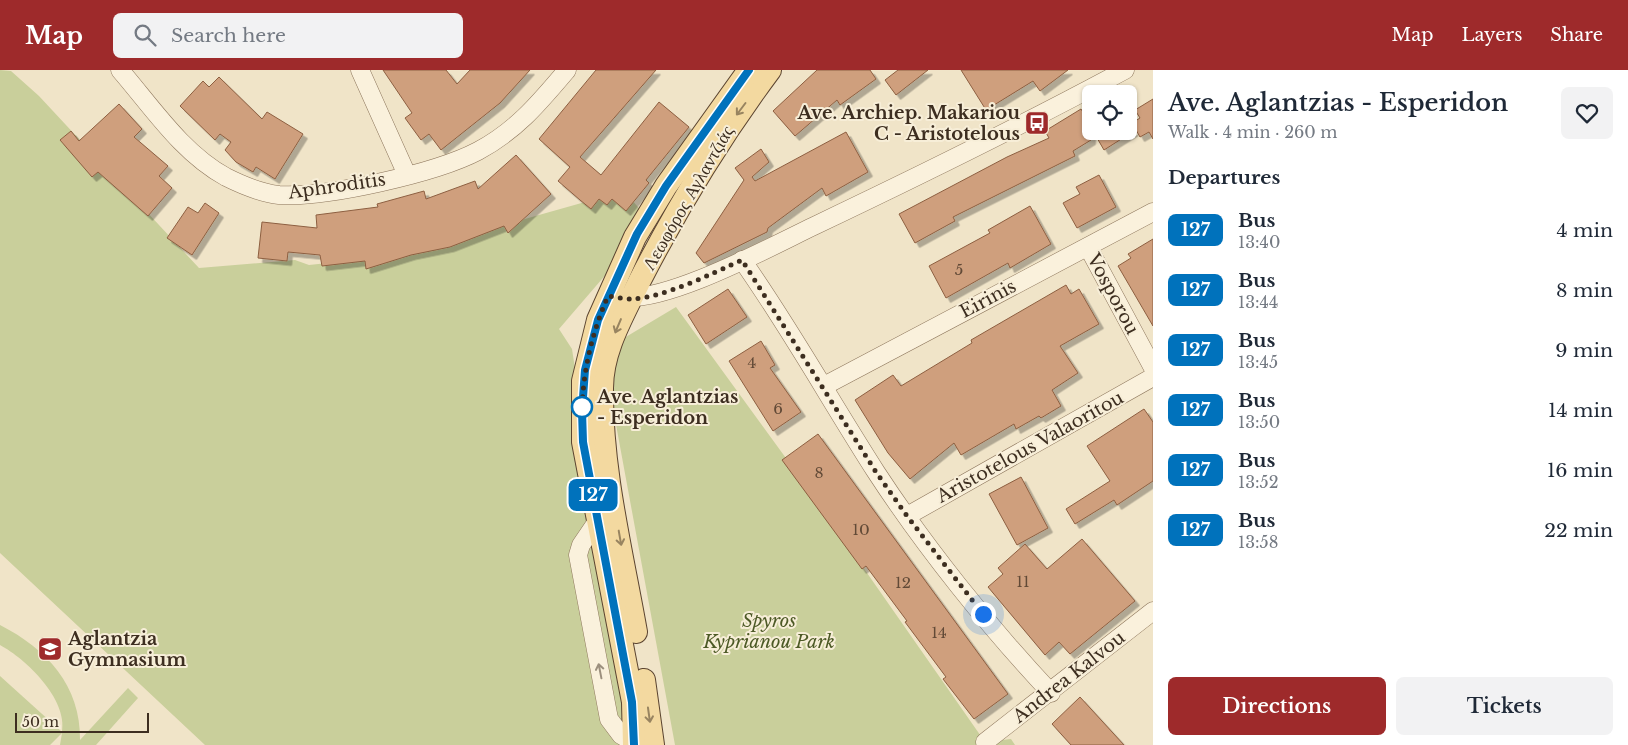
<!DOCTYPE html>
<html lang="en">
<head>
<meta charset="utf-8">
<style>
  :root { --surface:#fff; --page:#f2f2f3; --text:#1f2937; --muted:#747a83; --accent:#9e2a2b }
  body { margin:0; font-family:"Libre Baskerville",serif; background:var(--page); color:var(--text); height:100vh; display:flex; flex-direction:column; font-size:19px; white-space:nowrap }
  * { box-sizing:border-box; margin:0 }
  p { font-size:16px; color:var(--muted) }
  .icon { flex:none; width:28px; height:28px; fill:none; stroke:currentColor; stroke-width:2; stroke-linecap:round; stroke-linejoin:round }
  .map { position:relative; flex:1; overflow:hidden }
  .sheet { display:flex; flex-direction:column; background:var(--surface); width:475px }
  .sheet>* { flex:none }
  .badge { padding:0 10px; border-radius:8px; font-size:18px; line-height:32px }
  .controls { position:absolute; left:1082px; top:15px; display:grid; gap:10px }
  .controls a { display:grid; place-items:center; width:55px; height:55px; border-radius:8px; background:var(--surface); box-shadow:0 1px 4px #0004; font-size:25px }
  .scale { position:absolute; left:15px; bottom:12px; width:134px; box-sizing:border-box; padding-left:5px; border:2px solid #3d2e20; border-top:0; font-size:14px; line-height:18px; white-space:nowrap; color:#3d2e20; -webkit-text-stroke:4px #f7eed8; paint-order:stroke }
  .you { position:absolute; width:25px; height:25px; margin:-12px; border:4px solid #fff; border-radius:50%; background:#1a73e8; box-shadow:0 0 0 8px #1a73e833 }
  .map>.badge { position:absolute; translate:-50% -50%; box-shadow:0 0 0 2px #fff }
  h2 { padding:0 15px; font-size:19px; line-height:45px }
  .round { display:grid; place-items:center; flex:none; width:52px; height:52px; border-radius:8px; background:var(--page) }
  .headline { display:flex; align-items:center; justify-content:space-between; height:85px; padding:0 15px }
  h1 { font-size:24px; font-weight:600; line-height:38px }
  .cta { display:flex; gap:10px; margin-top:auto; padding:10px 15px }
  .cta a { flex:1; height:58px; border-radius:8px; background:var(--accent); color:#fff; font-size:20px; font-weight:600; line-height:58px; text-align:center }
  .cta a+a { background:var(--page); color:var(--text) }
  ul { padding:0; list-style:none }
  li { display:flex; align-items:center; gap:15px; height:60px; padding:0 15px }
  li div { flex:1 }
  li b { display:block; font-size:19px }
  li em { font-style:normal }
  li .badge { min-width:55px; font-weight:700; text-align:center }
  header { display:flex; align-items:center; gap:30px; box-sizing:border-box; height:70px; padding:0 25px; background:var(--accent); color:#fff }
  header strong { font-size:24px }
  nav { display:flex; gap:28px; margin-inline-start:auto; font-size:18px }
  .search { width:350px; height:45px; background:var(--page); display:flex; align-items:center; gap:12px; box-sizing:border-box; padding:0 18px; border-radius:8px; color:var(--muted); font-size:19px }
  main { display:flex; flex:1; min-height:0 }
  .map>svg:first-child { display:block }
  .green { fill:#c9cf9b }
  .building { fill:#cf9f7d; stroke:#8d5f41; filter:url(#shadow) }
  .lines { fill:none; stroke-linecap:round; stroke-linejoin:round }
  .minor-casing { stroke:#8d765c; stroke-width:19 }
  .major-casing { stroke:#5b4430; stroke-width:24 }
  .minor { stroke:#faf1dc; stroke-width:18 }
  .major { stroke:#f3d9a0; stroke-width:22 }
  .oneway { stroke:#988460 }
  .oneway2 { stroke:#9c907e }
  .line-casing { stroke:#fff; stroke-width:11 }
  .line { stroke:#0072bc; stroke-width:8 }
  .walk { stroke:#3d2e20; stroke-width:5; stroke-dasharray:0 9 }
  .stop-dot { fill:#fff; stroke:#0072bc; stroke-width:2.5 }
  .labels { text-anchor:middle; stroke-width:4; stroke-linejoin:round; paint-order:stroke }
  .number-label { font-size:15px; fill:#624a37 }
  .poi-label { font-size:18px; font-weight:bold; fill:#3d2e20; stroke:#f7eed8; text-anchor:end }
  .street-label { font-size:18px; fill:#3d2e20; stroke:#f7eed8 }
  .stop-label { font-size:18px; font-weight:bold; fill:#3d2e20; stroke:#f7eed8; text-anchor:start }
  .park-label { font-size:18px; font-style:italic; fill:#4d5a26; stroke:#f7eed8 }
</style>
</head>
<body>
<header>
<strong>Map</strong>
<div class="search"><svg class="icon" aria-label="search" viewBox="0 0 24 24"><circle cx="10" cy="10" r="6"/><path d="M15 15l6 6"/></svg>Search here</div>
<nav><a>Map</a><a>Layers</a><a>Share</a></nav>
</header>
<main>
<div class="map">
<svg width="1153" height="675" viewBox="0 0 1153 675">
  <defs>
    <filter id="shadow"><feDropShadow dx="4.5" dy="4.5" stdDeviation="0" flood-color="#0004"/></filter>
  </defs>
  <rect width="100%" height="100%" fill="#f0e4c8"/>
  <!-- green -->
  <g class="green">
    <path d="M 0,0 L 11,1 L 39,26 L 199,198 L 295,190 L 309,195 L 393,186 L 624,121 L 651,152 L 559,259 L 572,279 L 581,338 L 645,675 L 205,675 L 0,483 Z"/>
    <path d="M 676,237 L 807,417 L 985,672 L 1011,669 L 1015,675 L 675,675 L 610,322 L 614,274 Z"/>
    <path d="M 0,555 C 47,579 81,616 80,670 L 128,618 L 138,628 L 96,675 L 60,675 L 62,663 L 50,675 L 0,675 L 0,606 L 62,662 C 68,629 26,589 0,575 Z"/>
  </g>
  <!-- building -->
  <g class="building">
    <path d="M 383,0 L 446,0 L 457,14 L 470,0 L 530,0 L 500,33 L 441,80 L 429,64 L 421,70 L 405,48 L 412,43 Z"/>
    <path d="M 596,0 L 656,0 L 580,87 L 601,105 L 659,32 L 689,57 L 646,110 L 649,113 L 626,141 L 612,129 L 607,135 L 599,129 L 591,139 L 580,130 L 558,111 L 570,97 L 539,69 Z"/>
    <path d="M 817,0 L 870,0 L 876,9 L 840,35 L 837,30 L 795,66 L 773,41 Z"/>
    <path d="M 898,0 L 928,0 L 896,25 L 885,10 Z"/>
    <path d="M 961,0 L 1068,0 L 1040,21 L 1033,11 L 986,40 Z"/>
    <path d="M 219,7 L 262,49 L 267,42 L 303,64 L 275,109 L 256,97 L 253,102 L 236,92 L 225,80 L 231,72 L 220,64 L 215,70 L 180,36 L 203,11 L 209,17 Z"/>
    <path d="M 1153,29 L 1153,69 L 1149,62 L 1140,67 L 1132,53 L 1140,48 L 1135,40 Z"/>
    <path d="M 119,34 L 142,59 L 134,67 L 168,96 L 159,106 L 172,118 L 148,146 L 98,102 L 92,107 L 60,70 L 71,61 L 79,71 Z"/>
    <path d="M 1081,39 L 1091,55 L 1091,70 L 1073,81 L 1075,86 L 953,147 L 955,151 L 915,173 L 899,144 L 1007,87 L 1049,68 L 1045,61 Z"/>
    <path d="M 1093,61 L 1134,61 L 1104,80 Z"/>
    <path d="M 846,62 L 868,102 L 826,126 L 822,118 L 768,158 L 767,162 L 704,193 L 696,183 L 744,110 L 735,98 L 761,79 L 769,92 L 752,107 L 755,111 Z"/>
    <path d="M 516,85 L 551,124 L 508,163 L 504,156 L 450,177 L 411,185 L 366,199 L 365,191 L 322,196 L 320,185 L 288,182 L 287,191 L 258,188 L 262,152 L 317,158 L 316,145 L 378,137 L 377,134 L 424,121 L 426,129 L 475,111 L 478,119 Z"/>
    <path d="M 1099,105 L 1116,137 L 1077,158 L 1063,133 L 1080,124 L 1076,117 Z"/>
    <path d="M 205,133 L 219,143 L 192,185 L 167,168 L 188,137 L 198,143 Z"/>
    <path d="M 1030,136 L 1051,174 L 1010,198 L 1008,193 L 946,228 L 929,196 L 990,163 L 988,160 Z"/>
    <path d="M 1153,169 L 1153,256 L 1118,196 L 1131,188 L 1128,184 Z"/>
    <path d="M 1066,215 L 1071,224 L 1079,219 L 1099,254 L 1060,276 L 1078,303 L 1052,320 L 1061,336 L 1041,348 L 1039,346 L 1016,359 L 1014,354 L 961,385 L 954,373 L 910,409 L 888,383 L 855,330 L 893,305 L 901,316 L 972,273 L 971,270 Z"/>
    <path d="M 728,219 L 747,247 L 706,274 L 688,245 Z"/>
    <path d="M 761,271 L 775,295 L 770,298 L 801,342 L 773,361 L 729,291 Z"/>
    <path d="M 1144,339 L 1153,352 L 1153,411 L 1117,435 L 1114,430 L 1075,454 L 1066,439 L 1110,411 L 1087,376 Z"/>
    <path d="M 818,364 L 1008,624 L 974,649 L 943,609 L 946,607 L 905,552 L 907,551 L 866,496 L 862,499 L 782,390 Z"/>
    <path d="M 1021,407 L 1048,458 L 1017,475 L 989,424 Z"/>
    <path d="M 1082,469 L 1135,531 L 1070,584 L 1059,572 L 1045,585 L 988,517 L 1003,504 L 998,498 L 1025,474 L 1047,499 Z"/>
    <path d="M 1080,627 L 1124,675 L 1071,675 L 1052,654 Z"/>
  </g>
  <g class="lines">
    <defs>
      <g id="minor">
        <path d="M 120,0 C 152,37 182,83 226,107 C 242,115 261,123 279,125 C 326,128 436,103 478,81 C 517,60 539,33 567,0"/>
        <path d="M 360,0 L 407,105"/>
        <path d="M 1088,177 L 1153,298"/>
        <path d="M 742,190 C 790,258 831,332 876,402 C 925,477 989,557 1051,623"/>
        <path d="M 620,227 C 665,234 770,177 814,156 C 919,106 1023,55 1125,0"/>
        <path d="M 824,316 L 1153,142"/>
        <path d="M 907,446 L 1153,307"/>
        <path d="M 598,450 L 581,475 L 578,485 L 609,649 L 621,665 L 634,673"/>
        <path d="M 985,672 L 1153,541"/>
      </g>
      <g id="major">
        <path d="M 636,562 C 622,482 601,400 602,318 C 602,280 623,246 639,212 C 677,138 720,67 770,0"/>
        <path d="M 644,610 L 653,675"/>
        <path d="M 634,675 L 633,632 L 583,372 L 583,311 L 598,250 L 635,167 L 666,116 L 749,0"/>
      </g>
    </defs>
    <!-- minor casing -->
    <use href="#minor" class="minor-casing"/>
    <!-- major casing -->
    <use href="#major" class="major-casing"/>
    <!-- minor -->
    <use href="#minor" class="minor"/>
    <!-- major -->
    <use href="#major" class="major"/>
  </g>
  <!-- one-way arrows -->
  <defs><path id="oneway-shaft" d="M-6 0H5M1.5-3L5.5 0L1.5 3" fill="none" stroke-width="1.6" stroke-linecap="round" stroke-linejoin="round" transform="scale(1.25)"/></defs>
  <g class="oneway">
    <use href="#oneway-shaft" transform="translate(741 39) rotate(127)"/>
    <use href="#oneway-shaft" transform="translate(618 256) rotate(113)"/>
    <use href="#oneway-shaft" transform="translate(620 468) rotate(80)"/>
    <use href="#oneway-shaft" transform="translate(649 645) rotate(82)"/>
  </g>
  <use class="oneway2" href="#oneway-shaft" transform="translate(600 601) rotate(-101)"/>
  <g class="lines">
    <defs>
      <path id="line" d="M 634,675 L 632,632 L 583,372 L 582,341 L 585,300 L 598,250 L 637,164 L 666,116 L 749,0"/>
    </defs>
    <!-- line casing -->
    <use href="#line" class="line-casing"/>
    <!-- line -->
    <use href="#line" class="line"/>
    <!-- walk -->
    <path class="walk" d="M 582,337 L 582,341 C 583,300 592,263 608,226 C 616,227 624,229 632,229 C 663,228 713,203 742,190 L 876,402 L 907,446 L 983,544"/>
  </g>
  <!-- icons -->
  <defs>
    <symbol id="bus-square" viewBox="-11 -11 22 22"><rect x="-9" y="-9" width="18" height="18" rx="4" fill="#9e2a2b" stroke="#f7eed8"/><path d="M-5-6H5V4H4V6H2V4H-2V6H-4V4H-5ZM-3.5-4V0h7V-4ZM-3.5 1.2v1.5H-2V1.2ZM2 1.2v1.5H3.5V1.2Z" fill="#fff"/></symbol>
    <symbol id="school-square" viewBox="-11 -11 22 22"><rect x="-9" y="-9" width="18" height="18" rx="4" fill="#9e2a2b" stroke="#f7eed8"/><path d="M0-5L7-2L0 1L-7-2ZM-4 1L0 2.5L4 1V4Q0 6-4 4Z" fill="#fff"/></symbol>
  </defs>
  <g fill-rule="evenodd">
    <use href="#bus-square" x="1023" y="39" width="28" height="28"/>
    <use href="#school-square" x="36" y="565" width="28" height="28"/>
  </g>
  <!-- markers -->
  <circle class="stop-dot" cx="582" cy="337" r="10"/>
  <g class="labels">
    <!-- number labels -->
    <g class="number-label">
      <text x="959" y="205">5</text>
      <text x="752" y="298">4</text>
      <text x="778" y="344">6</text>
      <text x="819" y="408">8</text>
      <text x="861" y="465">10</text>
      <text x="1023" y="517">11</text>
      <text x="903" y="518">12</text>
      <text x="939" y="568">14</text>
    </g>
    <!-- poi labels -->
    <g class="poi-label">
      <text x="1020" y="49">Ave. Archiep. Makariou<tspan x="1020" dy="21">C - Aristotelous</tspan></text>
      <text x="68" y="575" text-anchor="start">Aglantzia<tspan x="68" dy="21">Gymnasium</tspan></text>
    </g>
    <!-- street labels -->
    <g class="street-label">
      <text transform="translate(337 116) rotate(-8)" y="6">Aphroditis</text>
      <text transform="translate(688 128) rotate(-60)" y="6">Λεωφόρος Αγλαντζιάς</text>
      <text transform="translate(1113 224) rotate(62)" y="6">Vosporou</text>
      <text transform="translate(988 229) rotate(-28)" y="6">Eirinis</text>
      <text transform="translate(1030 377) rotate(-29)" y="6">Aristotelous Valaoritou</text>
      <text transform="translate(1069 607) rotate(-38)" y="6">Andrea Kalvou</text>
    </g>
    <!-- stop labels -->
    <g class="stop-label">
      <text x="597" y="333">Ave. Aglantzias<tspan x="597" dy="21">- Esperidon</tspan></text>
    </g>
    <!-- park labels -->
    <g class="park-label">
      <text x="769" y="557">Spyros<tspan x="769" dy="21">Kyprianou Park</tspan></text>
    </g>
  </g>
</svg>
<div class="controls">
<a><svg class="icon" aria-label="locate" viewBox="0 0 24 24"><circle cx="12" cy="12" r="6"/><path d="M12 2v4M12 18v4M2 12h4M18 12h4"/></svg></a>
</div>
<div class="scale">50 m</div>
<div class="you" style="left:983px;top:544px"></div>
<b class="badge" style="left:593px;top:425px;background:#0072bc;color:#fff">127</b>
</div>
<section class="sheet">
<div class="headline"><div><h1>Ave. Aglantzias - Esperidon</h1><p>Walk · 4 min · 260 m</p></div><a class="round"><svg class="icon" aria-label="heart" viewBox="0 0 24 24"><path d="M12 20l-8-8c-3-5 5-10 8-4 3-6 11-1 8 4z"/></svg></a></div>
<h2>Departures</h2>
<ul>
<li><span class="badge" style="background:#0072bc;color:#fff">127</span><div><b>Bus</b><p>13:40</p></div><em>4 min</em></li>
<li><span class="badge" style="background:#0072bc;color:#fff">127</span><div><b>Bus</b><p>13:44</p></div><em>8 min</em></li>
<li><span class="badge" style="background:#0072bc;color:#fff">127</span><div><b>Bus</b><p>13:45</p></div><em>9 min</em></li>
<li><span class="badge" style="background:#0072bc;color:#fff">127</span><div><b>Bus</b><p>13:50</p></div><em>14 min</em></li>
<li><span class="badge" style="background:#0072bc;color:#fff">127</span><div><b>Bus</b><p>13:52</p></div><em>16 min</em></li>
<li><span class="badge" style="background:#0072bc;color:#fff">127</span><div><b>Bus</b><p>13:58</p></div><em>22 min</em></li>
</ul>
<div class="cta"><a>Directions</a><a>Tickets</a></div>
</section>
</main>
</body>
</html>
